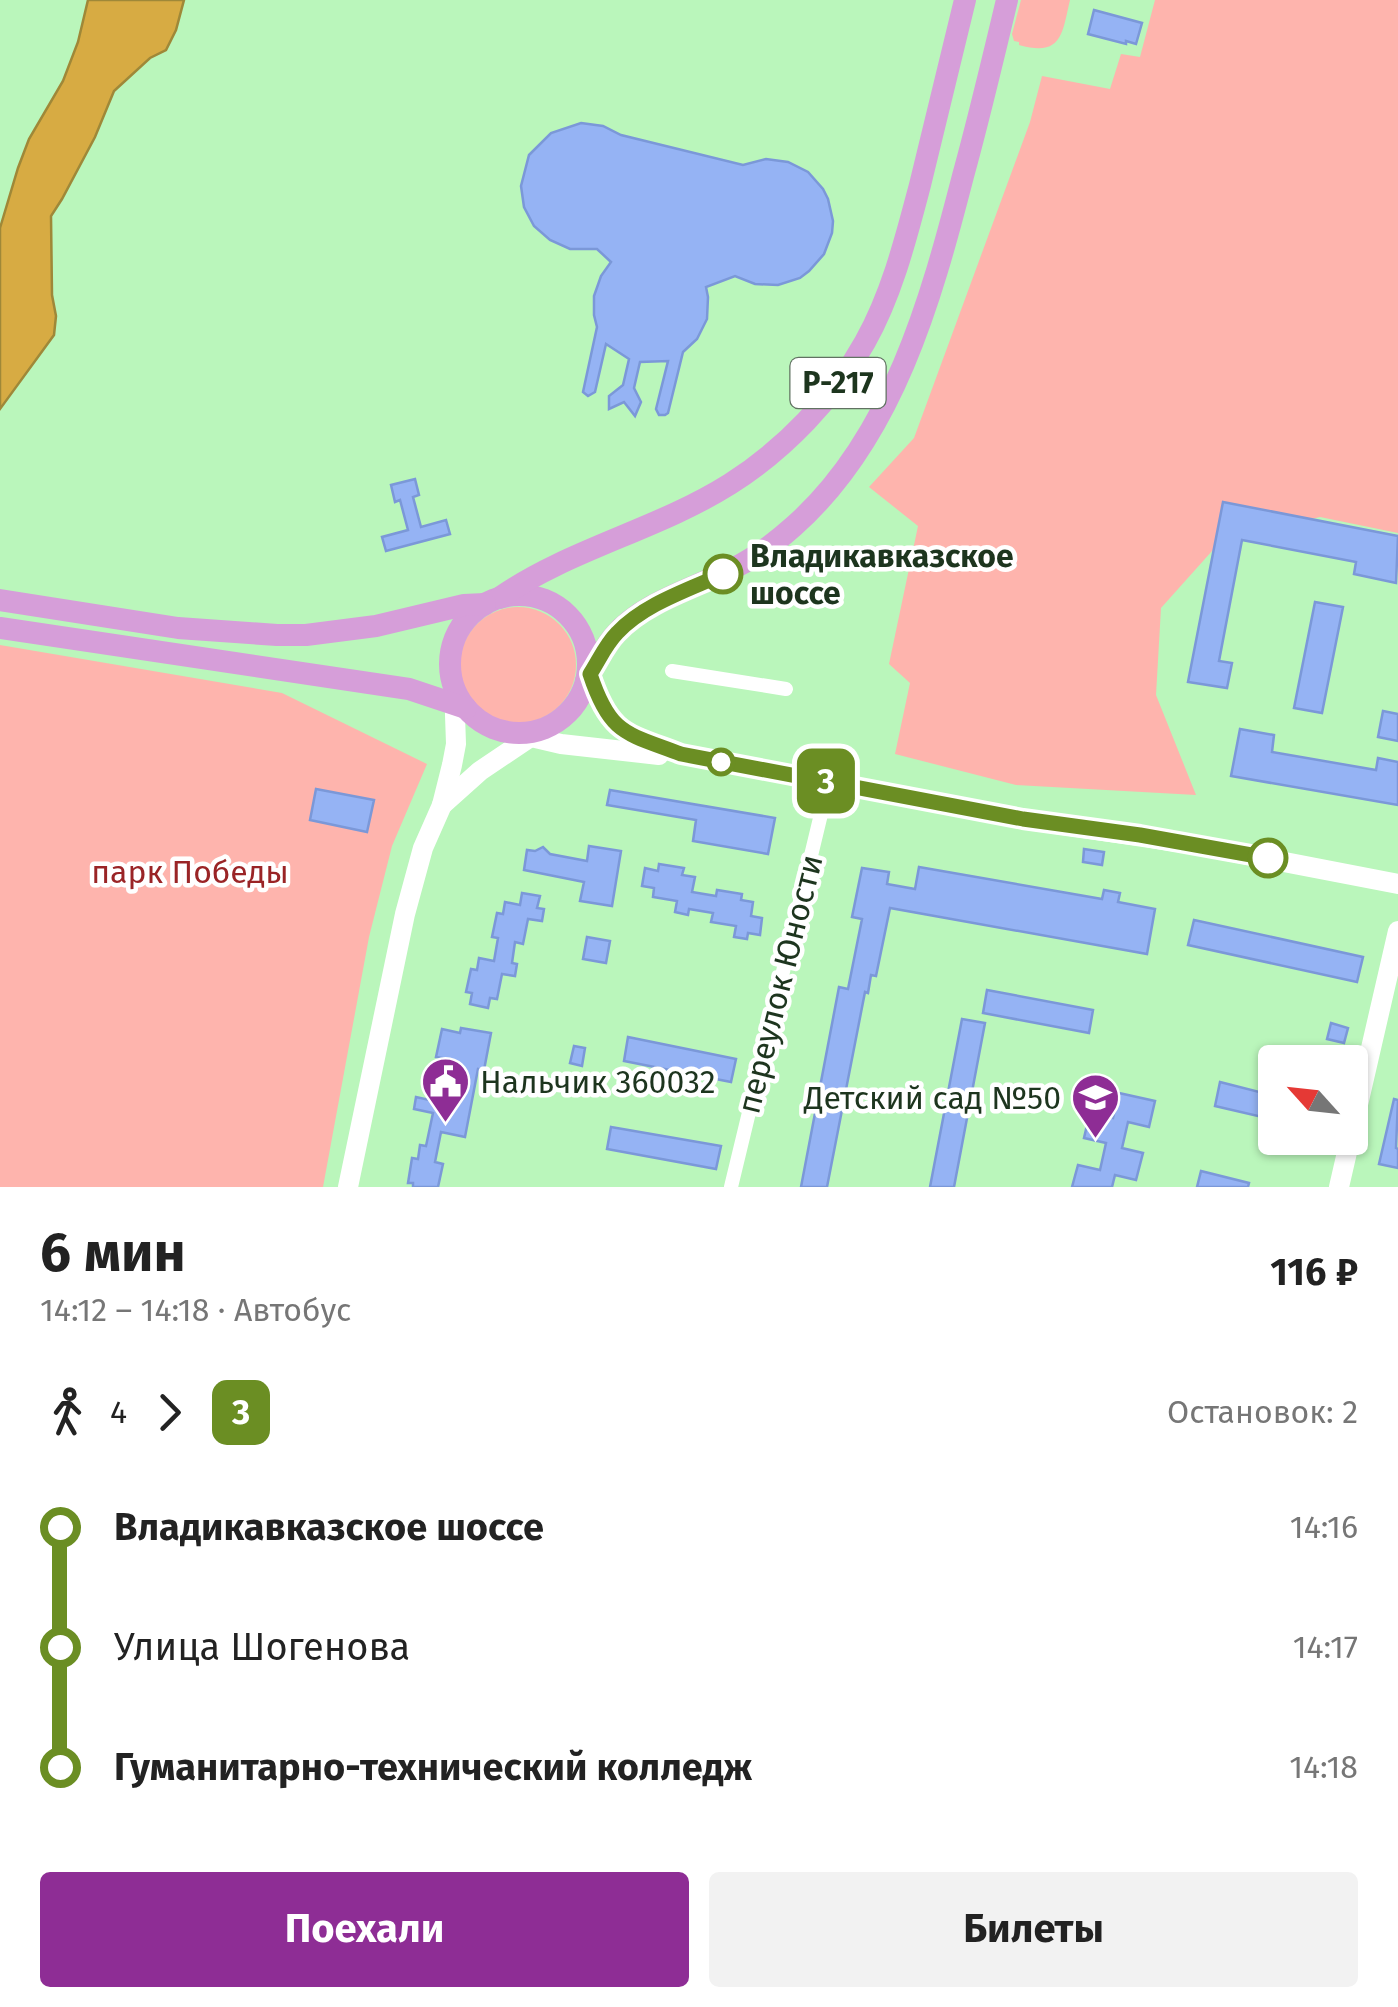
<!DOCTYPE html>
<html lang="ru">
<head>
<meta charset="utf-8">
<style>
  :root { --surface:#fff; --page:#f2f2f2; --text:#222; --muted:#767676; --accent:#8e2d95 }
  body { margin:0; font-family:"Fira Sans",sans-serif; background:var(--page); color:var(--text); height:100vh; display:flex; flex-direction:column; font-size:38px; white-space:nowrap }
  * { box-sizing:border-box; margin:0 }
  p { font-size:32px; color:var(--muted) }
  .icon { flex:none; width:55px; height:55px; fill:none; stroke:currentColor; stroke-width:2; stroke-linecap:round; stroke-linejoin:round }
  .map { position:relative; height:1187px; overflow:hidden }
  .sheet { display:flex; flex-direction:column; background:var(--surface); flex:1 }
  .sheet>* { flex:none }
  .badge { padding:0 20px; border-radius:15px; font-size:35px; line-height:65px }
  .needle { width:65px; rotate:297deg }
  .controls { position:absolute; left:1258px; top:1045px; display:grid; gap:20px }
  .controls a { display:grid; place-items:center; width:110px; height:110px; border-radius:10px; background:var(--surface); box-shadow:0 2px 8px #0004; font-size:50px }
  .map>.badge { position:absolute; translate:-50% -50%; box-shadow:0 0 0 5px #fff }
  .legs { display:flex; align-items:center; gap:15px; height:110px; padding:0 40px; font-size:32px }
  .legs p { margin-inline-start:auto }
  .summary { display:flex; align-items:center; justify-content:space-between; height:170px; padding:0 40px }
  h1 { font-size:55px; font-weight:700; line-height:75px }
  .button { display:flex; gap:20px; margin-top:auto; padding:20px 40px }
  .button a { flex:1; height:115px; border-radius:10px; background:var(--accent); color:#fff; font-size:40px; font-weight:700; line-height:115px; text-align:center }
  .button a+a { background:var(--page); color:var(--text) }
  ul { padding:0 40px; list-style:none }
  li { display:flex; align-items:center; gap:35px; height:120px; font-size:38px }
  li i { display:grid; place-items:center; width:15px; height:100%; margin:0 12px; background:currentColor }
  li i::after { content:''; width:25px; height:25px; margin:-12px; border:8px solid; border-radius:50%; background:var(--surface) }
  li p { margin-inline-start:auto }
  li:first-child i { background:linear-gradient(#0000 50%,currentColor 0) }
  li:last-child i { background:linear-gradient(currentColor 50%,#0000 0) }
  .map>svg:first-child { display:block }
  .green { fill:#feb4ad }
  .water { fill:#d7ab43; stroke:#9f8838; stroke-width:2.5 }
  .building { fill:#95b3f4; stroke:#7b98d8; stroke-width:2.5 }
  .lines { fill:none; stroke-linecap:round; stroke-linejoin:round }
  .street { stroke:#fff; stroke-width:14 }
  .secondary { stroke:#fff; stroke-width:20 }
  .primary { stroke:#d69ed9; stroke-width:22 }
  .line-1-casing { stroke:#fff; stroke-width:22 }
  .line-1 { stroke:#6b8e23; stroke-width:15 }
  .stop-1-dot { fill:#fff; stroke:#6b8e23; stroke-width:5 }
  .labels { text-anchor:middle; stroke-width:9; stroke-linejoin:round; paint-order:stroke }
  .shield { fill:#fff; stroke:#617262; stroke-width:2.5 }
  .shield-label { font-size:30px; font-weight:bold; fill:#1d351e }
  .stop-label { font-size:32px; font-weight:bold; fill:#1d351e; stroke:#fff; text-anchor:start }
  .park-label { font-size:32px; fill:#9a2426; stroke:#fff }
  .street-label { font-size:32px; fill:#1d351e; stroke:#fff }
  .poi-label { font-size:32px; fill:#1d351e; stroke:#fff; text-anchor:start }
</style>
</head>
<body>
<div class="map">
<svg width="1398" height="1187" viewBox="0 0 1398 1187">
  <rect width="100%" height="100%" fill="#baf6bb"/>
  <!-- green -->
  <g class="green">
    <path d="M 1021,0 L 1070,0 C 1062,34 1062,57 1019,45 L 1019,42 L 1014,41 L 1012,34 Z"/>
    <path d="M 1155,0 L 1398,0 L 1398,533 L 1320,517 L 1221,541 L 1161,608 L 1156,695 L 1196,795 L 1016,785 L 895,754 L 910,683 L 889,664 L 918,526 L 869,487 L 914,438 L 1030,122 L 1042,76 L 1110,89 L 1121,54 L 1140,57 Z"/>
    <circle cx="518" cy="665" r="58"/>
    <path d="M 0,645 L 282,693 L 427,764 L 392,846 L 369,937 L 323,1187 L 0,1187 Z"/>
  </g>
  <!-- water -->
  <path class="water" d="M 88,0 L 184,0 L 176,30 L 166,50 L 150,58 L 114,91 L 95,137 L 62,199 L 51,216 L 52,295 L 56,316 L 54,335 L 0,409 L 0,228 L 18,168 L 29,139 L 63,81 L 78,42 Z"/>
  <!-- building -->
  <g class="building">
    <path d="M 1094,10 L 1142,23 L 1136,44 L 1126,41 L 1126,44 L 1088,34 Z"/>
    <path d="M 581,123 L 603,126 L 621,135 L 743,165 L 766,159 L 788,162 L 808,172 L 823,189 L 828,199 L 833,221 L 832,233 L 824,254 L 809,271 L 800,278 L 778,285 L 755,284 L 735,276 L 706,287 L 708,297 L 707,319 L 697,339 L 683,352 L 668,413 L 665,415 L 659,415 L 656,409 L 668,361 L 640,362 L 634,388 L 641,402 L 635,416 L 624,402 L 609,409 L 609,396 L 623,385 L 629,359 L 606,344 L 595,392 L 588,396 L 583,392 L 597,327 L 594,315 L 594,296 L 601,276 L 611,262 L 597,249 L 570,249 L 550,240 L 534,226 L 524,207 L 521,186 L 529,155 L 551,133 Z"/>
    <path d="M 415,479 L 419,495 L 413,497 L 421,527 L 446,520 L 450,534 L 386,551 L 382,537 L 408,530 L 400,500 L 395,502 L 391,485 Z"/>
    <path d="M 1223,502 L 1398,536 L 1396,583 L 1354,574 L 1356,562 L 1242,540 L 1219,661 L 1232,663 L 1227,688 L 1188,682 Z"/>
    <path d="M 1315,602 L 1343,607 L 1322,713 L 1294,708 Z"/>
    <path d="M 1383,711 L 1398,714 L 1398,741 L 1378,737 Z"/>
    <path d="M 1240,729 L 1274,735 L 1272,752 L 1376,770 L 1378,758 L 1398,762 L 1398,805 L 1231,776 Z"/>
    <path d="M 316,789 L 374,800 L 367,832 L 310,820 Z"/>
    <path d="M 610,790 L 775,818 L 768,854 L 693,841 L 696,820 L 607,805 Z"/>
    <path d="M 589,846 L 621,851 L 612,906 L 580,901 L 584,882 L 524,870 L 527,850 L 535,851 L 543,847 L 550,854 L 587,861 Z"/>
    <path d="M 1084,849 L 1104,852 L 1102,865 L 1083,862 Z"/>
    <path d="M 659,864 L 684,868 L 682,875 L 695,877 L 692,892 L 716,896 L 717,890 L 742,894 L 741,900 L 753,902 L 751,916 L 762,918 L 760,935 L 748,933 L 747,939 L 734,937 L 736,926 L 711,922 L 713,913 L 689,909 L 688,915 L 675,912 L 677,901 L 653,897 L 654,888 L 642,886 L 645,868 L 658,871 Z"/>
    <path d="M 919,867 L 1102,899 L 1104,890 L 1120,893 L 1118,902 L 1155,909 L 1147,954 L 890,908 L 876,976 L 871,975 L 868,993 L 865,992 L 827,1187 L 801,1187 L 839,987 L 848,989 L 862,919 L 852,917 L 862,868 L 889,872 L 887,884 L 915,889 Z"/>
    <path d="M 522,893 L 540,896 L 537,908 L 544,909 L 542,921 L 528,919 L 523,944 L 515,942 L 512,963 L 517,964 L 515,976 L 502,974 L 497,999 L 490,998 L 488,1008 L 470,1004 L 472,993 L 466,992 L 471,969 L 477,970 L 479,958 L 494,961 L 498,938 L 492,937 L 497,913 L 503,914 L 505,902 L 520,905 Z"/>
    <path d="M 1194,920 L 1363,957 L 1357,982 L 1188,945 Z"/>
    <path d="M 587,937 L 610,941 L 606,963 L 583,959 Z"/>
    <path d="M 987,990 L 1093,1010 L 1089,1033 L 983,1013 Z"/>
    <path d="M 962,1019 L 985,1023 L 954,1187 L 930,1187 Z"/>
    <path d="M 1331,1023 L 1348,1028 L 1344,1043 L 1327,1039 Z"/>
    <path d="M 461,1028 L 491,1033 L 484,1070 L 478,1069 L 465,1137 L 441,1132 L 435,1162 L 443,1164 L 438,1187 L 413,1187 L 413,1183 L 408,1183 L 412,1158 L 418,1159 L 420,1145 L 426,1146 L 433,1113 L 414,1109 L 416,1097 L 434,1101 L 442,1058 L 436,1057 L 442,1029 L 460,1033 Z"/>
    <path d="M 628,1037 L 736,1059 L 731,1082 L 624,1061 Z"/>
    <path d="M 574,1046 L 585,1048 L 582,1066 L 570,1063 Z"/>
    <path d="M 1220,1082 L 1275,1096 L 1275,1120 L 1215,1106 Z"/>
    <path d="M 1119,1093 L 1155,1101 L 1149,1127 L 1128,1122 L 1122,1148 L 1143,1153 L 1136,1180 L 1115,1175 L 1112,1187 L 1072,1187 L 1078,1165 L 1100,1170 L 1106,1143 L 1084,1138 L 1090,1112 L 1113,1118 Z"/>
    <path d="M 1394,1099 L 1398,1100 L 1396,1148 L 1398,1149 L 1398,1168 L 1379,1164 Z"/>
    <path d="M 611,1127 L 721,1146 L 716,1169 L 607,1149 Z"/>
    <path d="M 1201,1171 L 1249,1183 L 1248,1187 L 1197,1187 Z"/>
  </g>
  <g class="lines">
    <!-- street -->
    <g class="street">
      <path d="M 672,671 L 786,689"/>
      <path d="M 731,1187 L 829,781"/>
    </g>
    <!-- secondary -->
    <g class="secondary">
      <path d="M 588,667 C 611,735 618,730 681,754 L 1023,819 L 1191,844 L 1398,884"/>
      <path d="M 514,733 L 561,744 L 659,755"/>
      <path d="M 442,805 L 480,771 L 535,734"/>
      <path d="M 348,1187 L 405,914 L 423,848 L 442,805 L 452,765 L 456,744 L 454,686"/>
      <path d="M 1339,1187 L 1398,931"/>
    </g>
    <!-- primary -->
    <g class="primary">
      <circle cx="519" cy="664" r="69"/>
      <path d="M 499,598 C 569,549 657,530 730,484 C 784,450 834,398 865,342 C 892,294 906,238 920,185 C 935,123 950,62 965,0"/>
      <path d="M 0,600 L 178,628 L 277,635 L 306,635 L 376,626 L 464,605 L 485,604"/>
      <path d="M 0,628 L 409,689 L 466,708"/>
      <path d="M 586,681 C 595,666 603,649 614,636 C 643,602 693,589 732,569 C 755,558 775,543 794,526 C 893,438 931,300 963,176 C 979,118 993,59 1007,0"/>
    </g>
  </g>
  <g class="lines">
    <defs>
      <path id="line-1" d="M 723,574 C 688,590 644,604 617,633 C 606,644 599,660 590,674 C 610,735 626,733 681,754 L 1023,819 L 1140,835 L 1268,858"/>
    </defs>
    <!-- line-1 casing -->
    <use href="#line-1" class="line-1-casing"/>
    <!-- line-1 -->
    <use href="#line-1" class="line-1"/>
  </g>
  <!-- icons -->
  <defs>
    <symbol id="civic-pin" viewBox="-11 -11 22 30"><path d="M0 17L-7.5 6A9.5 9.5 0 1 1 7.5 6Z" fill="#8e2d95" stroke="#fff"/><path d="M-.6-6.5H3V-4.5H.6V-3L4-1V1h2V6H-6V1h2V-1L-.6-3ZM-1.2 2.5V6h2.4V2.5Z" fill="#fff"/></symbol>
    <symbol id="school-pin" viewBox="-11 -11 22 30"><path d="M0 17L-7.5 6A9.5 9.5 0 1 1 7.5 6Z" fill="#8e2d95" stroke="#fff"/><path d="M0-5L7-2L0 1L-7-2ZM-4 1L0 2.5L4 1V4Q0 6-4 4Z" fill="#fff"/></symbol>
  </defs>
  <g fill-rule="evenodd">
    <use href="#civic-pin" x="418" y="1054" width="55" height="75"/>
    <use href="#school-pin" x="1068" y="1070" width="55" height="75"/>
  </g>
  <!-- markers -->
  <g class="stop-1-dot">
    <circle cx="723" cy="574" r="18"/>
    <circle cx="721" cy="762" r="12"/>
    <circle cx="1268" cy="858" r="18"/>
  </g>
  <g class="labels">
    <!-- shield labels -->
    <rect class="shield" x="790.5" y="358" width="95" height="50" rx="8"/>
    <g class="shield-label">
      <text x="838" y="393">Р-217</text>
    </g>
    <!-- stop labels -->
    <g class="stop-label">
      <text x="750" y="567">Владикавказское<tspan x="750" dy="37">шоссе</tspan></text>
    </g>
    <!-- park labels -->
    <g class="park-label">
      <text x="190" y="883">парк Победы</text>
    </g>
    <!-- street labels -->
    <g class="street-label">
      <text transform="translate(780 984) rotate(-76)" y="11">переулок Юности</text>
    </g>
    <!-- poi labels -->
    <g class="poi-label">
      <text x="480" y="1093">Нальчик 360032</text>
      <text x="1061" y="1109" text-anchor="end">Детский сад №50</text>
    </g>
  </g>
</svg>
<div class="controls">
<a><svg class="needle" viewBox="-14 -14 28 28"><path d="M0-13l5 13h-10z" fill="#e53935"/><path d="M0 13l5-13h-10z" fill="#767676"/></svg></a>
</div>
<b class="badge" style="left:826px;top:781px;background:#6b8e23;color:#fff">3</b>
</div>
<section class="sheet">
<div class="summary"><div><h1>6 мин</h1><p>14:12 – 14:18 · Автобус</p></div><b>116 ₽</b></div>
<div class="legs"><svg class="icon" aria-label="walk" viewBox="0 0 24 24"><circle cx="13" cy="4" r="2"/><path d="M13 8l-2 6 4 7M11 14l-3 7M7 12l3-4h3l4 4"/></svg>4<svg class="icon" aria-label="forward" viewBox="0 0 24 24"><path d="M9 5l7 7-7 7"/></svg><b class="badge" style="background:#6b8e23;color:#fff">3</b><p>Остановок: 2</p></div>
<ul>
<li><i style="color:#6b8e23"></i><b>Владикавказское шоссе</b><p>14:16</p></li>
<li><i style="color:#6b8e23"></i><span>Улица Шогенова</span><p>14:17</p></li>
<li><i style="color:#6b8e23"></i><b>Гуманитарно-технический колледж</b><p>14:18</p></li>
</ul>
<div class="button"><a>Поехали</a><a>Билеты</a></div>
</section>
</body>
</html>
